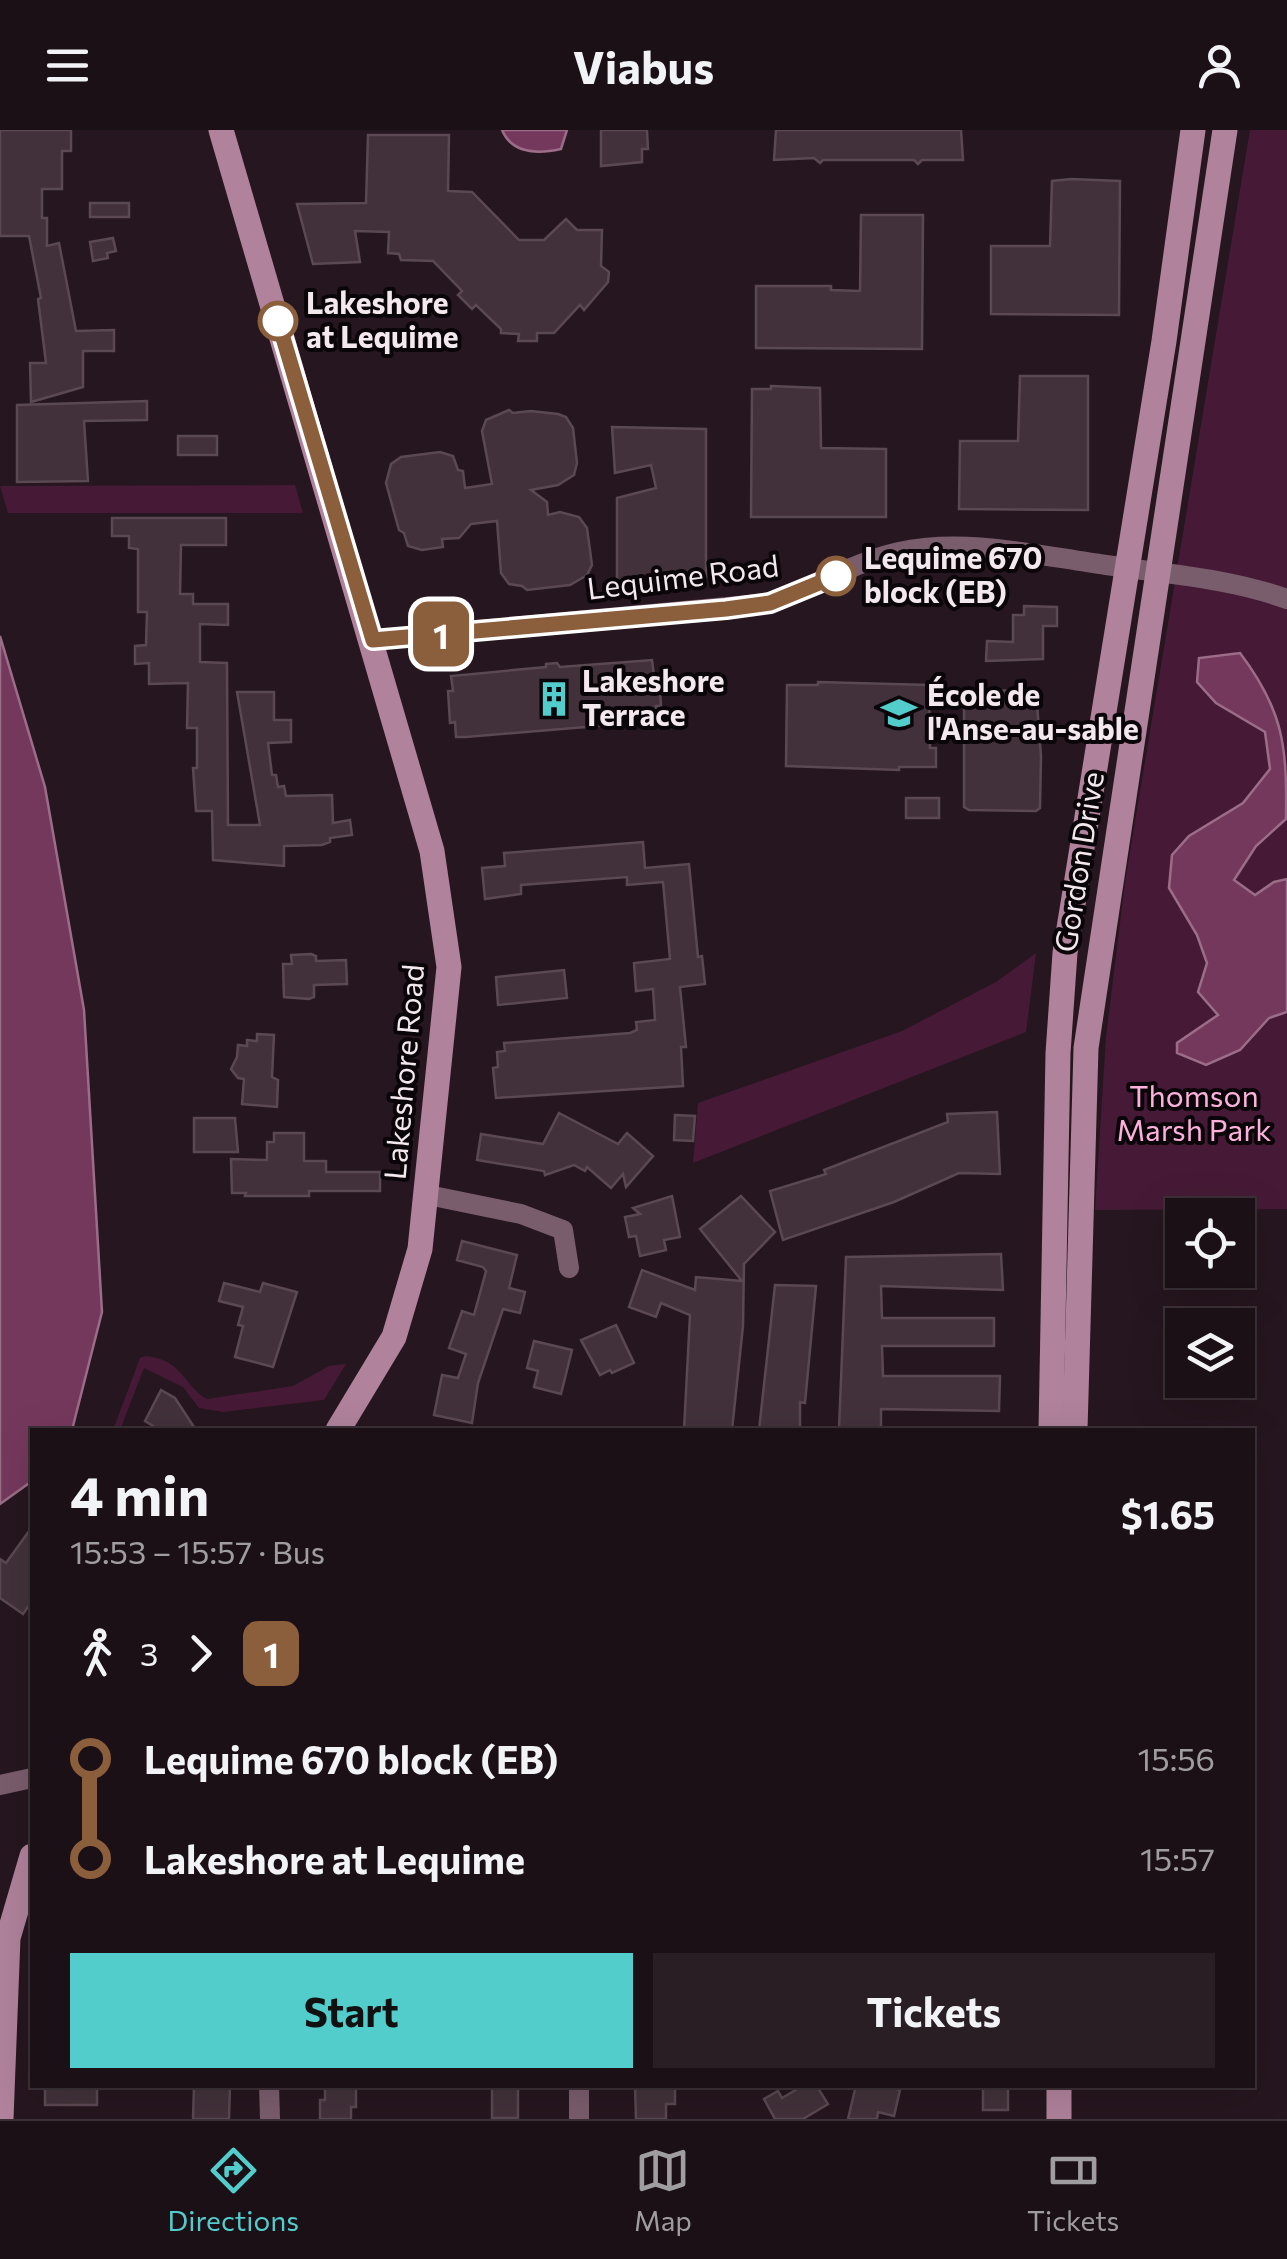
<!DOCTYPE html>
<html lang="en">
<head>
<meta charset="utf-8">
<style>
  :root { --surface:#1c1017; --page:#291e24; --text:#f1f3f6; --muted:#a09da1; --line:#3a3036; --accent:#52cdcc }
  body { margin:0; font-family:Commissioner,sans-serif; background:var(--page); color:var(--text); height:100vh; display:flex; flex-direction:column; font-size:38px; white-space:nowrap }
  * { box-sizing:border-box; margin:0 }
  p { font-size:32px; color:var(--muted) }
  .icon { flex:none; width:55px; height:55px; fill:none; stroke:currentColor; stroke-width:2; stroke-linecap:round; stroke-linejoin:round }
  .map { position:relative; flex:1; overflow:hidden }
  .panel { position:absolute; left:30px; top:1298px; width:1225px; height:660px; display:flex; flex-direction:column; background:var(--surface); border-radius:0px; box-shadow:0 10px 40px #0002,0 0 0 2px var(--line) }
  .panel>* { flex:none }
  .badge { padding:0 20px; border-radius:15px; font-size:35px; line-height:65px }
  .fabs { position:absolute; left:1165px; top:1068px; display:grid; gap:20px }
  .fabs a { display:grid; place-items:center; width:90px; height:90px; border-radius:0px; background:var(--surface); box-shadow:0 10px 40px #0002,0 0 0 2px var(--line); font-size:50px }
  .map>.badge { position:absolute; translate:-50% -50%; box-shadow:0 0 0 5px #fff }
  .legs { display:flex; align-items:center; gap:15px; height:110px; padding:0 40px; font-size:32px }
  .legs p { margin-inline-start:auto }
  .head { display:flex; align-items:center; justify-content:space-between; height:170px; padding:0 40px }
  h1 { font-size:55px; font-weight:700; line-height:75px }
  .action { display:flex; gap:20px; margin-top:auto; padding:20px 40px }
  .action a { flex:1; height:115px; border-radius:0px; background:var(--accent); color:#111; font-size:40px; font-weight:700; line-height:115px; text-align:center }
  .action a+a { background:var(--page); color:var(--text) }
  ul { padding:0 40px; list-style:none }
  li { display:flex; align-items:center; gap:35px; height:100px; font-size:38px }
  li i { display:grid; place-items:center; width:15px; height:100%; margin:0 12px; background:currentColor }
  li i::after { content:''; width:25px; height:25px; margin:-12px; border:8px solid; border-radius:50%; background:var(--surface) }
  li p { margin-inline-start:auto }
  li:first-child i { background:linear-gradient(#0000 50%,currentColor 0) }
  li:last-child i { background:linear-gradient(currentColor 50%,#0000 0) }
  header { display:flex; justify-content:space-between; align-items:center; height:130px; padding:0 40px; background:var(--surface); font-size:45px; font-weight:700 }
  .tabs { display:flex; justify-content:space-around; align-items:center; height:140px; border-top:2px solid var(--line); background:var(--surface); font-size:28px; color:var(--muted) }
  .tabs a { display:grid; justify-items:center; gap:5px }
  .tabs .current { color:var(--accent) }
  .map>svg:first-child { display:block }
  .green { fill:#461a36 }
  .water { fill:#75385d; stroke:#9b6d88; stroke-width:2.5 }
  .building { fill:#42313a; stroke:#5a4852; stroke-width:2.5 }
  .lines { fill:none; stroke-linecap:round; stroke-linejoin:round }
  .street { stroke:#7a5d6d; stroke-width:20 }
  .secondary { stroke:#b0829c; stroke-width:25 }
  .line-1-casing { stroke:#fff; stroke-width:22 }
  .line-1 { stroke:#8b5e3c; stroke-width:15 }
  .stop-1-dot { fill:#fff; stroke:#8b5e3c; stroke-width:5 }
  .labels { text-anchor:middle; stroke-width:8; stroke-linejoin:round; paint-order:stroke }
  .stop-label { font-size:30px; font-weight:bold; fill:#f3e8ee; stroke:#0a0508; text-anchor:start }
  .street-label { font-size:30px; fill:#f3e8ee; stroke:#0a0508 }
  .poi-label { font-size:30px; font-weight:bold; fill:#f3e8ee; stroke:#0a0508; text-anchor:start }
  .park-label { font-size:30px; fill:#fcb0db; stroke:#0a0508 }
</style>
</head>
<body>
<header><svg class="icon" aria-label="menu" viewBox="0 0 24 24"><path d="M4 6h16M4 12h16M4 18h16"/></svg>Viabus<svg class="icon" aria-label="person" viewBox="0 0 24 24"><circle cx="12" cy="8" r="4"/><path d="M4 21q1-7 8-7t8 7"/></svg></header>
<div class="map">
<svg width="1287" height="1989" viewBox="0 0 1287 1989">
  <rect width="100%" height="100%" fill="#26161f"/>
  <!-- green -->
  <g class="green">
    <path d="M 1250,0 L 1287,0 L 1287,1079 L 1095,1080 L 1106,907 L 1125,752 Z"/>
    <path d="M 295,355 L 303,383 L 8,383 L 0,356 Z"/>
    <path d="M 1036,823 L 1026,902 L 693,1033 L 698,973 L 902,901 L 996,852 Z"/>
    <path d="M 146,1226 C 184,1230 183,1256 207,1269 L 293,1256 L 329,1236 L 346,1234 L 324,1270 L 223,1282 L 199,1278 L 183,1257 L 144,1238 L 120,1300 L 113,1300 L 140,1228 Z"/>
  </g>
  <!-- water -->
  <g class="water">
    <path d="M 502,0 L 567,0 L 561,19 C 538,24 512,24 502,0 Z"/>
    <path d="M 0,506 L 45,657 L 84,880 L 102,1182 L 72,1300 L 32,1300 L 32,1351 L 0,1374 Z"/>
    <path d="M 1240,523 C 1284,581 1287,617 1286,689 L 1256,716 L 1234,750 L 1255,765 L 1274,752 L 1287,749 L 1287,882 L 1269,888 L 1240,920 L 1206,935 L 1177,923 L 1177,913 L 1218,885 L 1198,862 L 1207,833 L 1197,805 L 1169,758 L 1172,725 L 1189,706 L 1243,673 L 1270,639 L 1265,602 L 1216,573 L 1197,552 L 1199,528 Z"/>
  </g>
  <!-- building -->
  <g class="building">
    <path d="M 0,0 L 71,0 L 71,21 L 62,21 L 62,59 L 42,59 L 42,88 L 47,88 L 47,116 L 59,113 L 76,201 L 114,200 L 114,221 L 83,221 L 83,257 L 31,272 L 30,233 L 46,233 L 38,169 L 41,168 L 29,106 L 0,106 Z"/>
    <path d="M 601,0 L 647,0 L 648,19 L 642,19 L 642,32 L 601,36 Z"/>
    <path d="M 776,0 L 961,0 L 963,30 L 922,30 L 918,34 L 914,30 L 823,30 L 820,33 L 814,28 L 774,30 Z"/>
    <path d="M 368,5 L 449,5 L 448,61 L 472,62 L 519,110 L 544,110 L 566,89 L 577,100 L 602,100 L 601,136 L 609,142 L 608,152 L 584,180 L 580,175 L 554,203 L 537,203 L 537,211 L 518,211 L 519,204 L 501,203 L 501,199 L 476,175 L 472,179 L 458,165 L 462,161 L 433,131 L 401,130 L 399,124 L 388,123 L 389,102 L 355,101 L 360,132 L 313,134 L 297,74 L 366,73 Z"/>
    <path d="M 1071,49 L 1120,51 L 1119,185 L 991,184 L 991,116 L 1050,116 L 1052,51 Z"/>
    <rect x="90" y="73" width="39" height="14"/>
    <path d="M 861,85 L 923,85 L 922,219 L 756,218 L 756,156 L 831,156 L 831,160 L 860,161 Z"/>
    <path d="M 113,108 L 116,121 L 107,123 L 108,128 L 93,131 L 90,112 Z"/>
    <path d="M 1020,246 L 1088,246 L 1088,380 L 959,379 L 960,311 L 1018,311 Z"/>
    <path d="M 771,256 L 820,258 L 821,318 L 886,319 L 886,387 L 751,387 L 752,259 L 771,259 Z"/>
    <path d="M 147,271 L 147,290 L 84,291 L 88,351 L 17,352 L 17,275 Z"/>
    <path d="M 509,280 L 513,283 L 531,281 L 558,284 L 566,287 L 573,298 L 577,333 L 574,345 L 558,355 L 531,360 L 547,372 L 548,385 L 560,382 L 579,387 L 587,398 L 592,435 L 587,445 L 570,455 L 527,460 L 522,456 L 509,454 L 501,443 L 497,391 L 471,394 L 459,408 L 442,409 L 443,417 L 422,420 L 408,416 L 404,403 L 399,400 L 386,353 L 391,334 L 401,327 L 440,322 L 453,326 L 458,340 L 463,341 L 465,358 L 492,354 L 482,301 L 486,290 Z"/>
    <path d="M 612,297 L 706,299 L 706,447 L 655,447 L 656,454 L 617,454 L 617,368 L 656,358 L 651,335 L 615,343 Z"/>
    <rect x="178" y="306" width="39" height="19"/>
    <path d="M 112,388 L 226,388 L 226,415 L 181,415 L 180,464 L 193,464 L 193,474 L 228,474 L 228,495 L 200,494 L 200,532 L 227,533 L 228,695 L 260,695 L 237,562 L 274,562 L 274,590 L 291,590 L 291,612 L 268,613 L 272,645 L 276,645 L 278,657 L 284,656 L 286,666 L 332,665 L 333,693 L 350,690 L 352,705 L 330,708 L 330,712 L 322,715 L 284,716 L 284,736 L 213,730 L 212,681 L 196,681 L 193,638 L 197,638 L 197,598 L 187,598 L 188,553 L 149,554 L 149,533 L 135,534 L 135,516 L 146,515 L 147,482 L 138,482 L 138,419 L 129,418 L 129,406 L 112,406 Z"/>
    <path d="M 1024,476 L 1057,477 L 1057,496 L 1043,496 L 1043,529 L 986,531 L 987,511 L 1013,512 L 1013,485 L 1024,485 Z"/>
    <path d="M 652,530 L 654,546 L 658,545 L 660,559 L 661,576 L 656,576 L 657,591 L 466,607 L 456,607 L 455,592 L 450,593 L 448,561 L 453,561 L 451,546 L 546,537 L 546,534 L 557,533 L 560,537 Z"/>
    <path d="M 818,552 L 929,555 L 930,618 L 936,618 L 936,637 L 899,637 L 899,640 L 786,636 L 787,555 L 818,555 Z"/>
    <path d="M 964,560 L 1036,561 L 1041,626 L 1040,678 L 1036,681 L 969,680 L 964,677 Z"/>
    <rect x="906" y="668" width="33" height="20"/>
    <path d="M 643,712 L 645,738 L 689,734 L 698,827 L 702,826 L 705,854 L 680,857 L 686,917 L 681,917 L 683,956 L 496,968 L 493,938 L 498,937 L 497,922 L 505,921 L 504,913 L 630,903 L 637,900 L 636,892 L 655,890 L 653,859 L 636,861 L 634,833 L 670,829 L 663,752 L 627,755 L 627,747 L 521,755 L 521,764 L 485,769 L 482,738 L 505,736 L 504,723 Z"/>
    <path d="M 311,824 L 316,826 L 316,831 L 346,830 L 347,854 L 314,855 L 314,867 L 309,869 L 284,867 L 283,834 L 292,834 L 291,825 Z"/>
    <path d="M 564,840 L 567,868 L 498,875 L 496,847 Z"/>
    <path d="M 257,904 L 274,905 L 272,947 L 278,950 L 277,977 L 242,974 L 244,949 L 238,948 L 231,939 L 237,927 L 238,915 L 247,916 L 247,910 L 257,911 Z"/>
    <path d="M 997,982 L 1000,1044 L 959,1043 L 894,1072 L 783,1110 L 770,1061 L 826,1044 L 824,1040 L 948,992 L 947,984 Z"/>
    <path d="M 559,983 L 618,1014 L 627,1003 L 653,1026 L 626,1057 L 623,1044 L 611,1058 L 587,1037 L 585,1041 L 574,1035 L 545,1045 L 544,1041 L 477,1030 L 481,1004 L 543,1014 Z"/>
    <path d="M 675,985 L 695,986 L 693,1011 L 674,1010 Z"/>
    <path d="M 194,988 L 235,988 L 238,1022 L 194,1022 Z"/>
    <path d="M 274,1003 L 304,1003 L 304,1031 L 326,1031 L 326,1042 L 380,1042 L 380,1061 L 309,1061 L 309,1066 L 245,1066 L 246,1063 L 232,1063 L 231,1029 L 267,1030 L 267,1012 L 274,1012 Z"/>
    <path d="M 672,1066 L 680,1107 L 664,1110 L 666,1120 L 640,1126 L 636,1106 L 629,1107 L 625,1087 L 640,1084 L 633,1078 Z"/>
    <path d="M 741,1066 L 775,1102 L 744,1134 L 743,1196 L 732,1300 L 684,1300 L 690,1185 L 661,1173 L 656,1187 L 629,1177 L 642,1140 L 695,1160 L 696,1147 L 742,1151 L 700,1099 Z"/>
    <path d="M 462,1111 L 517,1125 L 509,1158 L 525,1162 L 520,1183 L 503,1179 L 478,1253 L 472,1293 L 434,1285 L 442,1245 L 458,1248 L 466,1224 L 449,1218 L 462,1181 L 474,1185 L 486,1141 L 483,1137 L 457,1130 Z"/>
    <path d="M 1001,1124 L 1003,1160 L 881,1156 L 882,1188 L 994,1188 L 994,1216 L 882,1216 L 883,1246 L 1000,1246 L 999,1281 L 881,1279 L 881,1300 L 839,1299 L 846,1127 Z"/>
    <path d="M 224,1153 L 260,1162 L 263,1153 L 297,1162 L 273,1237 L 235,1227 L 243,1196 L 238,1195 L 243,1177 L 219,1171 Z"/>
    <path d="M 775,1155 L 816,1156 L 805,1273 L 800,1272 L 800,1300 L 759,1300 Z"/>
    <path d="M 616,1195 L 634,1233 L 612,1243 L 610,1240 L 600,1245 L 581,1210 Z"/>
    <path d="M 534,1211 L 572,1220 L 561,1264 L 534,1257 L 538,1241 L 527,1238 Z"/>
    <path d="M 161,1260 L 175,1268 L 196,1300 L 151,1300 L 153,1296 L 145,1291 Z"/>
    <path d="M 32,1397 L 32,1471 L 23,1484 L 0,1468 L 0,1429 L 6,1433 Z"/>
    <path d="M 61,1955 L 97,1955 L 97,1975 L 45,1975 L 45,1957 Z"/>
    <path d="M 194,1955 L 230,1955 L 229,1989 L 193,1989 Z"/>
    <path d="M 325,1955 L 356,1955 L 356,1977 L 351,1977 L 351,1989 L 320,1989 L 320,1970 L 325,1970 Z"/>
    <rect x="492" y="1955" width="26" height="33"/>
    <path d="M 635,1955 L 675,1955 L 675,1974 L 666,1974 L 666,1989 L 636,1989 Z"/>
    <path d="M 804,1955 L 816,1955 L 828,1974 L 803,1989 L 775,1989 L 764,1969 L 778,1961 L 782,1968 Z"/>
    <path d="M 856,1955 L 880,1955 L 900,1960 L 894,1986 L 878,1982 L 877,1989 L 848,1989 Z"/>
    <rect x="983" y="1955" width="25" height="25"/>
  </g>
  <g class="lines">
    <!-- street -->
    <g class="street">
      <path d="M 373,510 L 770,473 C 813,458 854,432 899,422 C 965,407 1040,426 1106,435 C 1167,444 1228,448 1287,469"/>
      <path d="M 428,1065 L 521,1084 L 563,1100 L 569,1138"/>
      <path d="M 0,1655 L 32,1648"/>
      <path d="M 269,1955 L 270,1989"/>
      <path d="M 579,1989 L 579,1955"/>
    </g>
    <!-- secondary -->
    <g class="secondary">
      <path d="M 221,0 L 432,721 L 449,837 L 420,1119 L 394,1207 L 338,1300"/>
      <path d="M 1051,1300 L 1058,923 L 1065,823 L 1164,211 L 1193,0"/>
      <path d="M 1075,1300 L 1086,918 L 1225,0"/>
      <path d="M 1059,1955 L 1059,1989"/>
      <path d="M 1,1989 L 8,1808 L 32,1726"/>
    </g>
  </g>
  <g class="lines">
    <defs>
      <path id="line-1" d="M 278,191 L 373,510 L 726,479 L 770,473 L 836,446"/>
    </defs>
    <!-- line-1 casing -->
    <use href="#line-1" class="line-1-casing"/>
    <!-- line-1 -->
    <use href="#line-1" class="line-1"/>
  </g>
  <!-- icons -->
  <defs>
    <symbol id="building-bare" viewBox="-9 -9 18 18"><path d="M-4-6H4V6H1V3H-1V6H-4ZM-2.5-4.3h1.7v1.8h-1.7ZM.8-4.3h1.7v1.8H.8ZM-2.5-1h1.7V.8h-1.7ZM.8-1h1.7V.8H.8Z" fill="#52cdcc" stroke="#0a0508" stroke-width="2.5" paint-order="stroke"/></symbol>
    <symbol id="school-bare" viewBox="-9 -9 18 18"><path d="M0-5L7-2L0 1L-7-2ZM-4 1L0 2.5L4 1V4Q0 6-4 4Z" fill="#52cdcc" stroke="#0a0508" stroke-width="2.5" paint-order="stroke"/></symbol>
  </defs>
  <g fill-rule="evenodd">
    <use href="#building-bare" x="529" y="544" width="50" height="50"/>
    <use href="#school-bare" x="874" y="558" width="50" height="50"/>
  </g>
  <!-- markers -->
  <g class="stop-1-dot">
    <circle cx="278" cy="191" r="18"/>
    <circle cx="836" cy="446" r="18"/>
  </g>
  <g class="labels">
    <!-- stop labels -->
    <g class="stop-label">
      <text x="306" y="184">Lakeshore<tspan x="306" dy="34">at Lequime</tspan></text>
      <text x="864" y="439">Lequime 670<tspan x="864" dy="34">block (EB)</tspan></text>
    </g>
    <!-- street labels -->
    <g class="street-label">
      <text transform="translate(683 448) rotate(-7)" y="10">Lequime Road</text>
      <text transform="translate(1080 732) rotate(-81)" y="10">Gordon Drive</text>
      <text transform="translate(405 942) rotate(-85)" y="10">Lakeshore Road</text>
    </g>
    <!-- poi labels -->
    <g class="poi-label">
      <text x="582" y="562">Lakeshore<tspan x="582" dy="34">Terrace</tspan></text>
      <text x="927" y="576">École de<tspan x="927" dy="34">l'Anse-au-sable</tspan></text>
    </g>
    <!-- park labels -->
    <g class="park-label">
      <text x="1194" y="977">Thomson<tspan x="1194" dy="34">Marsh Park</tspan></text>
    </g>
  </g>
</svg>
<div class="fabs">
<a><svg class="icon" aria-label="locate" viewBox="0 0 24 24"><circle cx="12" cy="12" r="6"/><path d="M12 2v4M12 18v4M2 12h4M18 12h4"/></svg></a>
<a><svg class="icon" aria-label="layers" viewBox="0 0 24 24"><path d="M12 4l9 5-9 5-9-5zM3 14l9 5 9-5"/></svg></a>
</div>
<b class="badge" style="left:441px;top:504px;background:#8b5e3c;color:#fff">1</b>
<section class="panel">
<div class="head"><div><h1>4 min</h1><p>15:53 – 15:57 · Bus</p></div><b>$1.65</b></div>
<div class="legs"><svg class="icon" aria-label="walk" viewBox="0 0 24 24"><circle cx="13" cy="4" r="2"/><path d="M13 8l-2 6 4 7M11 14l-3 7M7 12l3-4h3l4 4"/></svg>3<svg class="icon" aria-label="forward" viewBox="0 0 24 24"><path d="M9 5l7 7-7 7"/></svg><b class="badge" style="background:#8b5e3c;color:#fff">1</b></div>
<ul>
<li><i style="color:#8b5e3c"></i><b>Lequime 670 block (EB)</b><p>15:56</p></li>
<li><i style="color:#8b5e3c"></i><b>Lakeshore at Lequime</b><p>15:57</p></li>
</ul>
<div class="action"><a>Start</a><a>Tickets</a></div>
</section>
</div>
<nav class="tabs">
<a class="current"><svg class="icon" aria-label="directions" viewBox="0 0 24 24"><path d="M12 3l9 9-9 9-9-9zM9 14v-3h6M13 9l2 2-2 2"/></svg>Directions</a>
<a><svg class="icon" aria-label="map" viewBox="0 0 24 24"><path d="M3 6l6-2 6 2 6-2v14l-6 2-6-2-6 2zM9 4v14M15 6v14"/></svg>Map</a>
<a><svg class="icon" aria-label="tickets" viewBox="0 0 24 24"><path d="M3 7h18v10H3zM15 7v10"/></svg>Tickets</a>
</nav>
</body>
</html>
